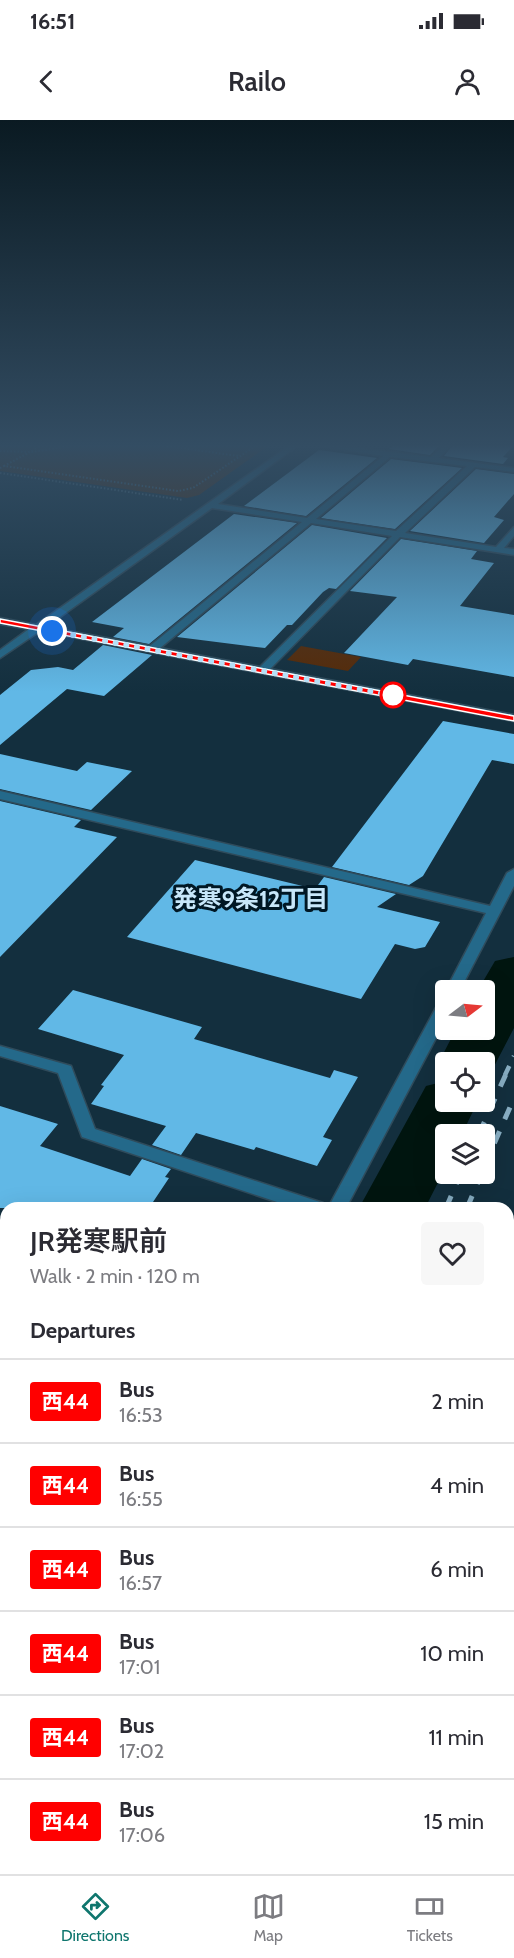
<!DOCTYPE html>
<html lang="en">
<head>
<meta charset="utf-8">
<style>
  :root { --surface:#fff; --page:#f7f7f7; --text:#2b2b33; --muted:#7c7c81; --line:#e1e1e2; --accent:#0f766e }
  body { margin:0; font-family:Cabin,"Noto Sans JP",sans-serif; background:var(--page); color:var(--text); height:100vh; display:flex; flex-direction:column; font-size:22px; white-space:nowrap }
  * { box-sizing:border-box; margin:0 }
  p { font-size:20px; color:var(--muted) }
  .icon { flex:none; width:33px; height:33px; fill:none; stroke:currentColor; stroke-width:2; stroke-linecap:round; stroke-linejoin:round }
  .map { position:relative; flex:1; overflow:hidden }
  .side { position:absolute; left:0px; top:1082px; width:514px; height:674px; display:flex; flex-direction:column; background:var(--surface); border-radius:18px 18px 0 0; box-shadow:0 6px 24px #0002 }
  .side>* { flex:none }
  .badge { padding:0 12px; border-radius:4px; font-size:21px; line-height:39px }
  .needle { width:39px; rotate:74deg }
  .buttons { position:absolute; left:435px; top:860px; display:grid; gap:12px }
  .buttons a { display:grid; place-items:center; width:60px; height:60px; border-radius:6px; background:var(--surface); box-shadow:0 6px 24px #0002; font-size:30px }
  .you { position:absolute; width:30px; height:30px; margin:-15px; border:4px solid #fff; border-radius:50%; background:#1a73e8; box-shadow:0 0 0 9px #1a73e833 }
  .map>.badge { position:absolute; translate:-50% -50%; box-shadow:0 0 0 3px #fff }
  h2 { padding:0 30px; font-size:22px; line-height:54px }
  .round { display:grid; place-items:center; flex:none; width:63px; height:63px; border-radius:6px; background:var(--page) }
  .overview { display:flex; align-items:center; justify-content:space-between; height:102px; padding:0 30px }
  h1 { font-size:28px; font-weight:600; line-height:45px }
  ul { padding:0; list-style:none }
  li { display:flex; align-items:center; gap:18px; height:84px; padding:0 30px; border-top:2px solid var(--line) }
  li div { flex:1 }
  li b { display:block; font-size:22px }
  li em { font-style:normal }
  li .badge { min-width:66px; font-weight:700; text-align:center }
  .status { display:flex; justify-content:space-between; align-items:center; height:42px; padding:0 30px; background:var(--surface); direction:ltr }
  .status svg { height:16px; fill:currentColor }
  header { display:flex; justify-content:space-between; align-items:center; height:78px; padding:0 30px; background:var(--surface); font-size:27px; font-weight:600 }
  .dock { display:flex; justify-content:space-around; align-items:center; height:84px; border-top:2px solid var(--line); background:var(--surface); font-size:16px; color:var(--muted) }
  .dock a { display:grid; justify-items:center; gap:3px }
  .dock .current { color:var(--accent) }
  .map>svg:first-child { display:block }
  .green { fill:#572a06 }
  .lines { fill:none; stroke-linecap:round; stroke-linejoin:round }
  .river { fill:#00150f; fill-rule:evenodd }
  .building { fill:#61b8e6 }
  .minor-casing { stroke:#2f4b5b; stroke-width:3 }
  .path { stroke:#527385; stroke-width:2; stroke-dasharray:1.5 2; stroke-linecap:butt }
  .minor { fill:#24698a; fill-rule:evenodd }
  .rail-far2 { stroke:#88aec3; stroke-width:4.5; stroke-dasharray:10 10; stroke-linecap:butt }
  .rail-far1 { stroke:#88aec3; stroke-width:5; stroke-dasharray:13 13; stroke-linecap:butt }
  .rail { stroke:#88aec3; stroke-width:8; stroke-dasharray:16 16; stroke-linecap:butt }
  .line { fill:#f00; stroke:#fff; stroke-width:1.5 }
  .walk { stroke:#b6dff6; stroke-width:6; stroke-dasharray:0 10.8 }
  .stop-dot { fill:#fff; stroke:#f00; stroke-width:3 }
  .labels { text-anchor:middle; stroke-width:6; stroke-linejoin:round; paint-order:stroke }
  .neighbourhood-label { font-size:24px; font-weight:bold; fill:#c7e7fa; stroke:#001724 }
</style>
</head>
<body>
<div class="status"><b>16:51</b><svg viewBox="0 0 49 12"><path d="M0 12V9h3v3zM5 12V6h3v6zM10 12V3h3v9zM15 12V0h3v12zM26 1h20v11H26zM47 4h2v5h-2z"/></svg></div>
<header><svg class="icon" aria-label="back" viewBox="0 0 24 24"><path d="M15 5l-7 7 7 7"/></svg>Railo<svg class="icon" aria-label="person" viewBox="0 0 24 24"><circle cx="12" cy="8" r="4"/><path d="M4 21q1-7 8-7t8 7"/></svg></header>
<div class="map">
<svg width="514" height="1754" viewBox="0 0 514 1754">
  <rect width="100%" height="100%" fill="#132f3e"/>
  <!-- green -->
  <g class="green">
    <path d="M 0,326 L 268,326 L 199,375 L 187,378 L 0,351 Z"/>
    <path d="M 301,526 L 361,537 L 348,551 L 287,540 Z"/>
  </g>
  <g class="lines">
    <!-- river -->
    <g class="river">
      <path d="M 514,837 L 514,908 L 489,956 L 484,957 L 484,942 L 446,942 L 446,953 L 439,942 L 456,909 L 484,909 L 484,870 L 478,870 L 495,841 Z"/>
      <path d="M 446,961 L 446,981 L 478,981 L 462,1014 L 446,1014 L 446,1047 L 425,1088 L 359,1088 L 426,966 Z"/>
      <path d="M 6,1743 L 6,1749 L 104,1749 L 102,1754 L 2,1754 Z"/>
    </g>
  </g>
  <!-- building -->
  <g class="building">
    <path d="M 393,326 L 439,326 L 430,335 L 389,329 Z"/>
    <path d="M 452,326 L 513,326 L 503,337 L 508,338 L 503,344 L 444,336 Z"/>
    <path d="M 319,330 L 377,338 L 306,396 L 244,386 Z"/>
    <path d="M 391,339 L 462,348 L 395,409 L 321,398 Z"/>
    <path d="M 476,349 L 514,354 L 514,374 L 494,397 L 504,400 L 484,423 L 410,411 Z"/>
    <path d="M 234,394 L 297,403 L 149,524 L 113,517 L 124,508 L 92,502 Z"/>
    <path d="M 312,405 L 387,418 L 336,469 L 329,468 L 323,472 L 292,505 L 287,505 L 265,528 L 177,517 Z"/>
    <path d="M 401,419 L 477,431 L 471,439 L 494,443 L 460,486 L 514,495 L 514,557 L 413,539 L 408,545 L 344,533 L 397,477 L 350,471 Z"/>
    <path d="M 103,525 L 152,535 L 104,576 L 67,569 L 0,625 L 0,575 L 31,550 L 58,547 L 73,550 Z"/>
    <path d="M 443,601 L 514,614 L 514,644 L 492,640 L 423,756 L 409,765 L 332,747 Z"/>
    <path d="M 0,634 L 77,651 L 87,642 L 132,651 L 91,690 L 0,669 Z"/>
    <path d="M 0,681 L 81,700 L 74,707 L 117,717 L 0,837 Z"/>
    <path d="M 195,740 L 315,769 L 324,757 L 396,774 L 377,787 L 440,802 L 425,827 L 415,829 L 395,824 L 361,879 L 127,817 Z"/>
    <path d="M 73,870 L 202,907 L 194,919 L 330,958 L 334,950 L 358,957 L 323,1017 L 332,1020 L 317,1046 L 256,1027 L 254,1030 L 196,1013 L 181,1035 L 152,1025 L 166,1006 L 91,984 L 104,966 L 101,965 L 124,935 L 38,909 Z"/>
    <path d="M 0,986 L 58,1004 L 40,1026 L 130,1056 L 142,1039 L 171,1049 L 165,1057 L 169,1058 L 149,1088 L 0,1088 Z"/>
  </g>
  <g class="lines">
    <defs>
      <g id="minor">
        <path d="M 289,326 L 297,326 L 218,384 L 307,398 L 383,336 L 321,326 L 343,326 L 431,337 L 443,326 L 450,326 L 439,338 L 514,348 L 514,352 L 475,347 L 405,413 L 496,427 L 514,407 L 514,416 L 504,428 L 514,429 L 514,435 L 400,417 L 270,549 L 514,595 L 514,601 L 40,511 L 0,538 L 0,530 L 29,509 L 0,504 L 0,498 L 36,505 ZM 390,337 L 467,346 L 396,411 L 316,399 ZM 212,388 L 302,402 L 150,526 L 46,507 ZM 311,403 L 392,416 L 260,547 L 160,528 Z"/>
        <path d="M 0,671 L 490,786 L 507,753 L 514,749 L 514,766 L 460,870 L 446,870 L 486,793 L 0,679 Z"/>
        <path d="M 446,879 L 446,899 L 346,1088 L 328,1088 L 438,884 Z"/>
        <path d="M 0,926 L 71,946 L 95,1009 L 323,1083 L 326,1088 L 295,1088 L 82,1017 L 58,953 L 0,936 Z"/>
        <path d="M 514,1285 L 514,1318 L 508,1320 L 508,1287 Z"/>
        <path d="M 0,1396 L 6,1398 L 6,1419 L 0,1417 Z"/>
        <path d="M 6,1697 L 6,1732 L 0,1734 L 0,1699 Z"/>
        <path d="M 352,1749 L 380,1749 L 378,1754 L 350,1754 Z"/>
      </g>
    </defs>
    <!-- minor casing -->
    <use href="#minor" class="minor-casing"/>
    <!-- path -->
    <g class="path">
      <path d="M 167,326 L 239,336"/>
      <path d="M 0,331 L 32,332 L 71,326"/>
      <path d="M 4,346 L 41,326"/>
      <path d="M 0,348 L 4,346 L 178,371 L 193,368 L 255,326"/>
      <path d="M 0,353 L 183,380"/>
    </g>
    <!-- minor -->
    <use href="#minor" class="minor"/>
    <!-- rail-far2 -->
    <path class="rail-far2" d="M 505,955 L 514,936"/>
    <!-- rail-far1 -->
    <g class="rail-far1">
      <path d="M 479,1014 L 506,954"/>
      <path d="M 484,1047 L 514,978"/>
      <path d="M 446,1088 L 461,1053"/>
      <path d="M 467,1088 L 482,1053"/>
    </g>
    <!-- rail -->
    <g class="rail">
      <path d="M 146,1754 L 149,1749"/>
      <path d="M 179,1754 L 182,1749"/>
    </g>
  </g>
  <!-- sky -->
  <linearGradient id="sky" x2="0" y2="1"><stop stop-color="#0a1a22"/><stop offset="0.57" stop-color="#334d63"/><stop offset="1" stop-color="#334d63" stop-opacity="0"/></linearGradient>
  <rect width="514" height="572" fill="url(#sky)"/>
  <!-- line -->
  <path class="line" d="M 0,499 L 514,596 L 514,601 L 0,503 Z"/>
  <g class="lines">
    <!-- walk -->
    <path class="walk" d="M 52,511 L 400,577 L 393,575"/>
  </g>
  <!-- markers -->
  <circle class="stop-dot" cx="393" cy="575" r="12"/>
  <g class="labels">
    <!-- neighbourhood labels -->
    <g class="neighbourhood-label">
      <text x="251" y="787">発寒9条12丁目</text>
    </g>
  </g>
</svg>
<div class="buttons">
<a><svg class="needle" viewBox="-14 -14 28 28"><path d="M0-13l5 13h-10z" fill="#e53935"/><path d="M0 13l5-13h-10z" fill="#7c7c81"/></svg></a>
<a><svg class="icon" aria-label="locate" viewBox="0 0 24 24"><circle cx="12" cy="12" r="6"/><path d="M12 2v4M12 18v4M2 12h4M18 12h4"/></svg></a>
<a><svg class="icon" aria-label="layers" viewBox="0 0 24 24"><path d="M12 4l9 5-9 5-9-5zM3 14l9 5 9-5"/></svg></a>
</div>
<div class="you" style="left:52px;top:511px"></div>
<section class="side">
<div class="overview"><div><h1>JR発寒駅前</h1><p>Walk · 2 min · 120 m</p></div><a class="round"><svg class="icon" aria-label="heart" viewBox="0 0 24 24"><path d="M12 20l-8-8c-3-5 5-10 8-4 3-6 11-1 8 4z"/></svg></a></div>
<h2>Departures</h2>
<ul>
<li><span class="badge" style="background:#f00;color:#fff">西44</span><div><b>Bus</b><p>16:53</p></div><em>2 min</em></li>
<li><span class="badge" style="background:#f00;color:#fff">西44</span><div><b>Bus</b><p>16:55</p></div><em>4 min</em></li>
<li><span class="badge" style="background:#f00;color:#fff">西44</span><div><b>Bus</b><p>16:57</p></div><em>6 min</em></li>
<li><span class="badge" style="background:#f00;color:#fff">西44</span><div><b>Bus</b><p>17:01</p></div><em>10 min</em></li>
<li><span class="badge" style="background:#f00;color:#fff">西44</span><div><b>Bus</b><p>17:02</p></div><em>11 min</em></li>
<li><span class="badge" style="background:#f00;color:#fff">西44</span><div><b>Bus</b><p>17:06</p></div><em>15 min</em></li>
</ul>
</section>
</div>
<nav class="dock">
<a class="current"><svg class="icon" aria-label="directions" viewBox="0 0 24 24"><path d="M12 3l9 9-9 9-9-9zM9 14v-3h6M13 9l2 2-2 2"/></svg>Directions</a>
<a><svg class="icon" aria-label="map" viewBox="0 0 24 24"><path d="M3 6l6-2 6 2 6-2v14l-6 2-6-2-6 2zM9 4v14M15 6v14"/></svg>Map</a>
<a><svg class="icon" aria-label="tickets" viewBox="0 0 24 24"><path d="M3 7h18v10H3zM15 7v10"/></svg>Tickets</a>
</nav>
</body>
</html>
